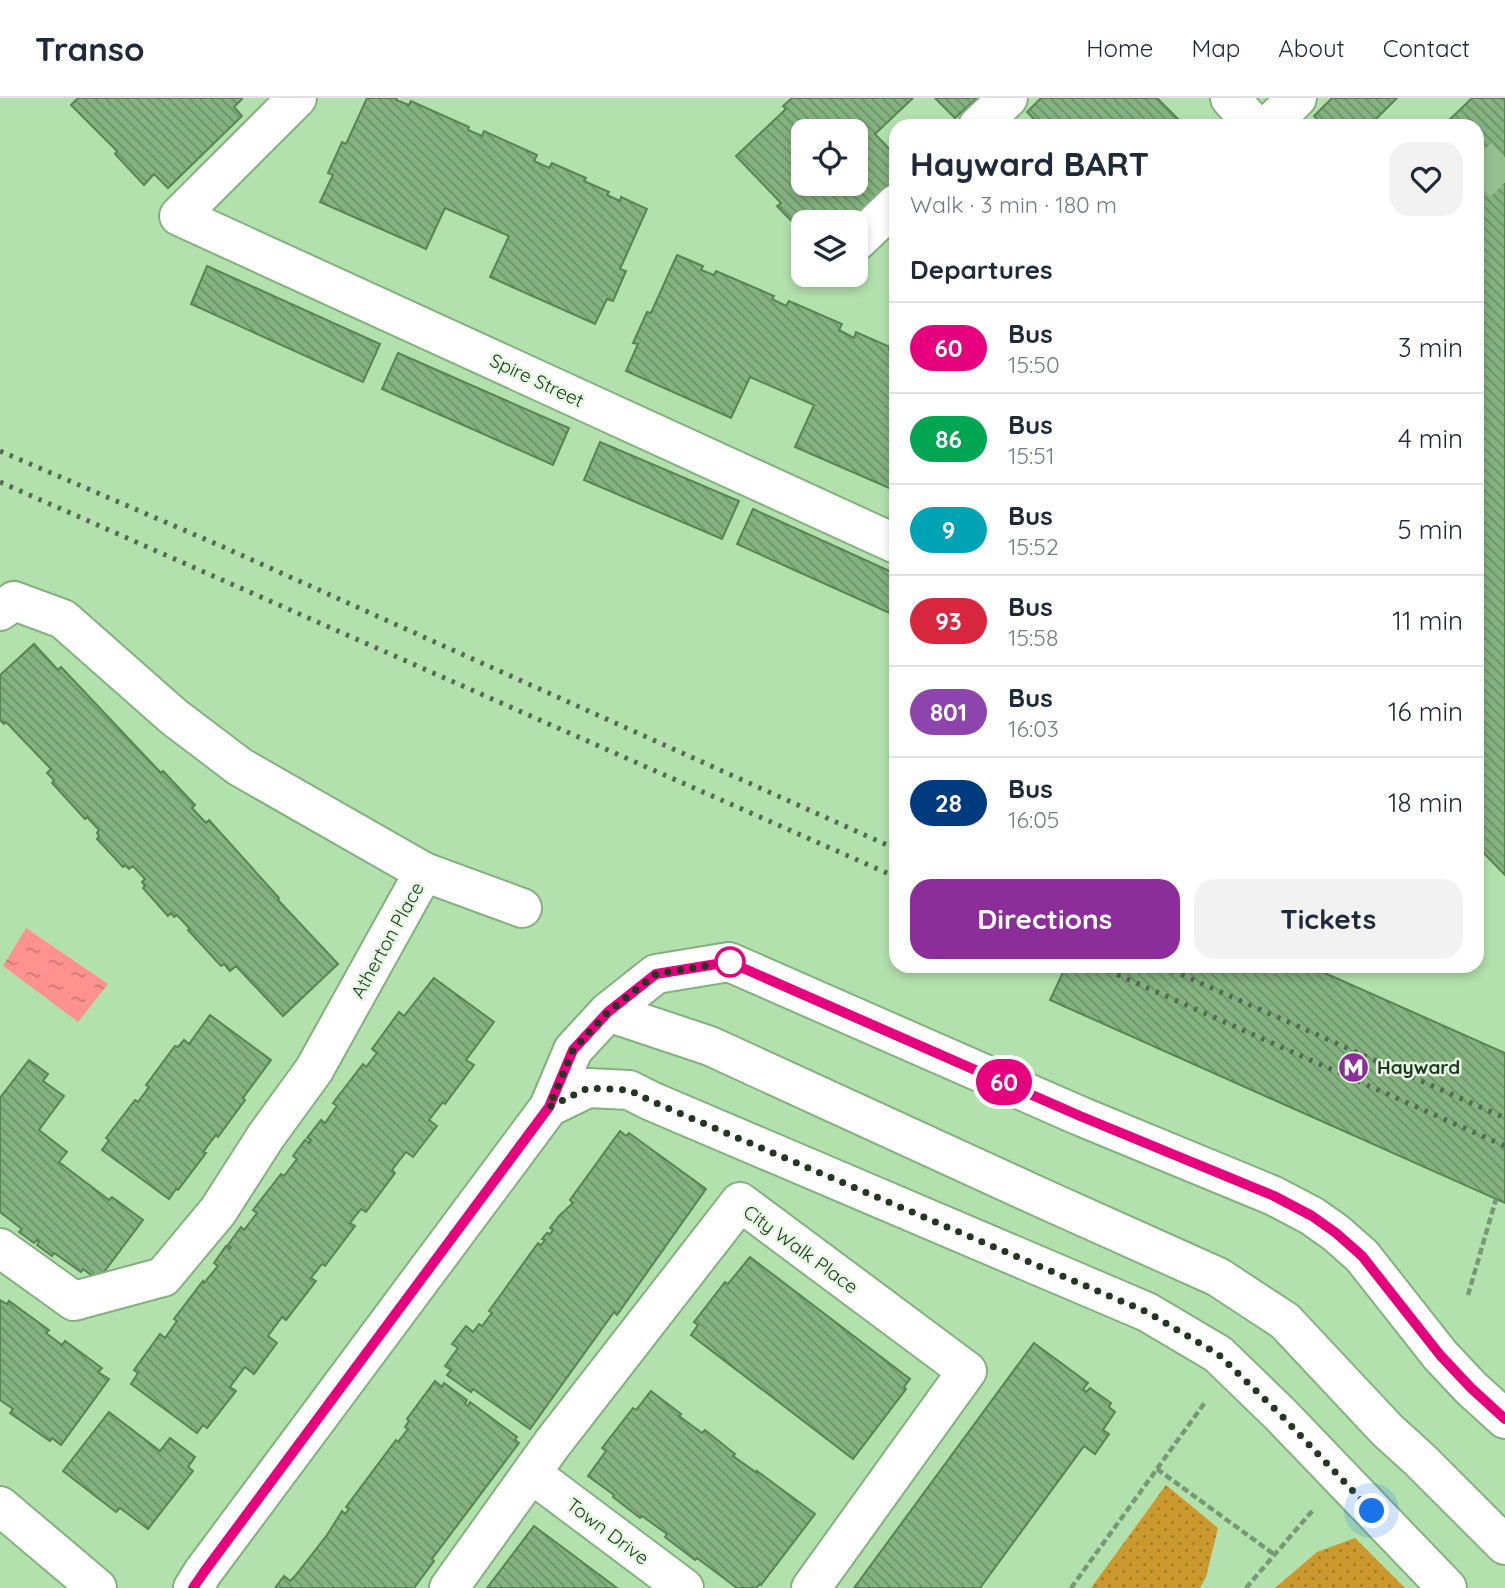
<!DOCTYPE html>
<html lang="en">
<head>
<meta charset="utf-8">
<style>
  :root { --surface:#fff; --page:#f2f2f3; --text:#1f2937; --muted:#747a83; --line:#e0e1e3; --accent:#8b2e99 }
  body { margin:0; font-family:Quicksand,sans-serif; background:var(--page); color:var(--text); height:100vh; display:flex; flex-direction:column; font-size:26px; white-space:nowrap }
  * { box-sizing:border-box; margin:0 }
  p { font-size:23px; color:var(--muted) }
  .icon { flex:none; width:38px; height:38px; fill:none; stroke:currentColor; stroke-width:2; stroke-linecap:round; stroke-linejoin:round }
  .map { position:relative; flex:1; overflow:hidden }
  .panel { position:absolute; left:889px; top:21px; width:595px; height:854px; display:flex; flex-direction:column; background:var(--surface); border-radius:21px; box-shadow:0 4px 10px #0003 }
  .panel>* { flex:none }
  .badge { padding:0 14px; border-radius:23px; font-size:24px; line-height:46px }
  .tools { position:absolute; left:791px; top:21px; display:grid; gap:14px }
  .tools a { display:grid; place-items:center; width:77px; height:77px; border-radius:14px; background:var(--surface); box-shadow:0 4px 10px #0003; font-size:35px }
  .you { position:absolute; width:35px; height:35px; margin:-18px; border:5px solid #fff; border-radius:50%; background:#1a73e8; box-shadow:0 0 0 10px #1a73e833 }
  .map>.badge { position:absolute; translate:-50% -50%; box-shadow:0 0 0 4px #fff }
  h2 { padding:0 21px; font-size:26px; line-height:63px }
  .round { display:grid; place-items:center; flex:none; width:74px; height:74px; border-radius:21px; background:var(--page) }
  .headline { display:flex; align-items:center; justify-content:space-between; height:119px; padding:0 21px }
  h1 { font-size:33px; font-weight:800; line-height:52px }
  .button { display:flex; gap:14px; margin-top:auto; padding:14px 21px }
  .button a { flex:1; height:80px; border-radius:21px; background:var(--accent); color:#fff; font-size:28px; font-weight:800; line-height:80px; text-align:center }
  .button a+a { background:var(--page); color:var(--text) }
  ul { padding:0; list-style:none }
  li { display:flex; align-items:center; gap:21px; height:91px; padding:0 21px; border-top:2px solid var(--line) }
  li div { flex:1 }
  li b { display:block; font-size:26px }
  li em { font-style:normal }
  li .badge { min-width:77px; font-weight:700; text-align:center }
  header { display:flex; align-items:center; gap:42px; box-sizing:border-box; height:98px; padding:0 35px; background:var(--surface); border-bottom:2px solid var(--line) }
  header strong { font-size:33px }
  nav { display:flex; gap:38px; margin-inline-start:auto; font-size:24px }
  .map>svg:first-child { display:block }
  .grass { fill:url(#grass-dots) }
  .water { fill:url(#water-ripples) }
  .building { fill:url(#building-back-hatch); stroke:#598455; stroke-width:2; fill-rule:evenodd }
  .lines { fill:none; stroke-linecap:round; stroke-linejoin:round }
  .minor-tunnel { stroke:#96bf92; stroke-width:38; stroke-dasharray:38 19; stroke-linecap:butt }
  .minor-casing { stroke:#84b07f; stroke-width:42 }
  .path { stroke:#779973; stroke-width:4.5; stroke-dasharray:7 3.5; stroke-linecap:butt }
  .minor { stroke:#fff; stroke-width:38 }
  .rail { stroke:#526e50; stroke-width:5; stroke-dasharray:3.5 7; stroke-linecap:butt }
  .line-casing { stroke:#fff; stroke-width:16 }
  .line { stroke:#e6007e; stroke-width:10 }
  .walk { stroke:#233622; stroke-width:7; stroke-dasharray:0 12.6 }
  .stop-dot { fill:#fff; stroke:#e6007e; stroke-width:3.5 }
  .labels { text-anchor:middle; stroke-width:5; stroke-linejoin:round; paint-order:stroke }
  .street-label { font-size:19px; fill:#233622; stroke:#e4fbe1 }
  .poi-label { font-size:19px; font-weight:bold; fill:#233622; stroke:#e4fbe1; text-anchor:start }
</style>
</head>
<body>
<header>
<strong>Transo</strong>
<nav><a>Home</a><a>Map</a><a>About</a><a>Contact</a></nav>
</header>
<div class="map">
<svg width="1505" height="1490" viewBox="0 0 1505 1490">
  <defs>
    <pattern id="grass-dots" width="8" height="8" patternUnits="userSpaceOnUse" patternTransform="scale(1.75)"><rect width="8" height="8" fill="#cb992e"/><path d="M2 2h.1M6 6h.1" fill="none" stroke="#a47e27" stroke-width="1.8" stroke-linecap="round"/></pattern>
    <pattern id="water-ripples" width="26" height="14" patternUnits="userSpaceOnUse" patternTransform="scale(1.75)"><rect width="26" height="14" fill="#ff928f"/><path d="M2 4q2-2 4 0t4 0M15 11q2-2 4 0t4 0" fill="none" stroke="#ce7874"/></pattern>
    <pattern id="building-back-hatch" width="6" height="6" patternUnits="userSpaceOnUse" patternTransform="scale(1.75)"><rect width="6" height="6" fill="#85b280"/><path d="M-1 5l2 2M0 0l6 6M5-1l2 2" fill="none" stroke="#6c9268"/></pattern>
  </defs>
  <rect width="100%" height="100%" fill="#b3e1ae"/>
  <!-- grass -->
  <g class="grass">
    <path d="M 1166,1387 L 1218,1430 L 1206,1479 L 1200,1490 L 1091,1490 Z"/>
    <path d="M 1355,1440 L 1405,1490 L 1275,1490 L 1317,1454 Z"/>
  </g>
  <!-- water -->
  <path class="water" d="M 26,830 L 108,886 L 78,924 L 3,868 Z"/>
  <!-- building -->
  <g class="building">
    <path d="M 78,0 L 241,0 L 242,1 L 234,9 L 242,18 L 168,90 L 154,76 L 144,87 L 115,56 L 117,53 L 71,7 Z"/>
    <path d="M 367,0 L 397,0 L 396,2 L 409,7 L 411,3 L 469,29 L 468,32 L 482,38 L 484,33 L 537,57 L 534,63 L 549,70 L 552,65 L 586,80 L 584,83 L 609,94 L 607,97 L 620,103 L 621,99 L 647,111 L 620,171 L 626,173 L 613,203 L 607,201 L 595,226 L 490,179 L 509,138 L 445,110 L 426,151 L 320,104 L 333,77 L 328,75 L 342,44 L 346,46 Z"/>
    <path d="M 792,0 L 913,0 L 875,36 L 896,58 L 896,80 L 850,124 L 803,124 L 803,128 L 799,131 L 777,108 L 781,105 L 736,58 L 786,11 L 783,8 ZM 803,33 L 856,33 L 856,86 L 803,86 Z"/>
    <path d="M 935,0 L 977,0 L 955,20 Z"/>
    <path d="M 1041,0 L 1157,0 L 1185,28 L 1041,28 L 1027,14 Z"/>
    <path d="M 1332,0 L 1397,0 L 1369,28 L 1324,28 L 1314,18 Z"/>
    <path d="M 1472,0 L 1505,0 L 1505,777 L 1477,748 L 1477,28 L 1443,28 Z"/>
    <path d="M 677,157 L 703,168 L 701,172 L 714,177 L 716,173 L 774,198 L 772,201 L 786,208 L 789,203 L 842,226 L 839,232 L 854,240 L 856,234 L 890,249 L 889,252 L 896,255 L 896,393 L 795,349 L 814,307 L 750,279 L 731,320 L 626,273 L 638,246 L 633,245 L 647,214 L 651,215 Z"/>
    <path d="M 207,168 L 380,246 L 363,284 L 191,206 Z"/>
    <path d="M 398,255 L 569,330 L 553,367 L 382,291 Z"/>
    <path d="M 600,344 L 739,403 L 722,441 L 584,382 Z"/>
    <path d="M 753,411 L 896,476 L 896,518 L 737,446 Z"/>
    <path d="M 34,546 L 58,572 L 61,569 L 161,675 L 163,673 L 195,707 L 192,710 L 206,725 L 209,722 L 279,800 L 278,802 L 338,866 L 283,918 L 236,868 L 230,873 L 224,866 L 221,868 L 188,832 L 190,831 L 177,817 L 174,819 L 171,815 L 168,818 L 143,790 L 145,788 L 142,784 L 145,781 L 133,768 L 129,771 L 125,767 L 123,769 L 97,741 L 99,738 L 97,735 L 99,732 L 87,719 L 85,721 L 52,685 L 54,682 L 47,675 L 51,671 L 6,624 L 4,626 L 0,622 L 0,577 Z"/>
    <path d="M 1066,868 L 1309,868 L 1505,955 L 1505,1105 L 1050,902 Z"/>
    <path d="M 434,880 L 494,924 L 466,962 L 474,967 L 445,1006 L 443,1004 L 429,1022 L 437,1028 L 413,1059 L 406,1054 L 392,1072 L 395,1075 L 366,1114 L 361,1111 L 350,1125 L 355,1128 L 325,1168 L 322,1166 L 311,1180 L 316,1183 L 286,1222 L 282,1219 L 268,1238 L 277,1245 L 254,1276 L 245,1269 L 230,1289 L 236,1293 L 207,1330 L 203,1327 L 197,1335 L 131,1286 L 138,1275 L 134,1272 L 160,1236 L 165,1240 L 177,1223 L 174,1221 L 203,1183 L 204,1185 L 218,1168 L 214,1165 L 226,1148 L 230,1151 L 231,1149 L 228,1147 L 241,1129 L 244,1132 L 257,1115 L 253,1112 L 281,1076 L 284,1078 L 297,1061 L 293,1058 L 305,1042 L 309,1045 L 311,1042 L 307,1040 L 321,1022 L 325,1025 L 337,1008 L 333,1005 L 363,966 L 366,969 L 377,955 L 372,951 L 399,914 L 404,918 Z"/>
    <path d="M 210,917 L 271,962 L 243,1000 L 245,1002 L 218,1039 L 216,1037 L 203,1054 L 206,1055 L 178,1092 L 176,1091 L 169,1101 L 102,1052 L 109,1042 L 106,1040 L 135,1002 L 138,1004 L 149,989 L 146,987 L 175,948 L 178,949 L 184,942 L 189,946 Z"/>
    <path d="M 29,962 L 48,976 L 43,983 L 64,998 L 39,1032 L 67,1054 L 59,1064 L 109,1102 L 112,1099 L 143,1122 L 98,1182 L 83,1171 L 81,1174 L 54,1155 L 52,1158 L 37,1147 L 39,1144 L 37,1142 L 34,1145 L 19,1134 L 22,1131 L 0,1114 L 0,1000 Z"/>
    <path d="M 620,1033 L 626,1038 L 629,1035 L 706,1091 L 617,1217 L 614,1214 L 530,1331 L 473,1291 L 471,1294 L 447,1277 L 451,1272 L 445,1268 L 458,1250 L 452,1246 L 466,1228 L 473,1234 L 479,1226 L 482,1228 L 492,1215 L 489,1213 L 538,1145 L 541,1147 L 545,1142 L 542,1141 L 547,1135 L 550,1136 L 553,1132 L 550,1130 L 559,1118 L 573,1105 L 570,1102 Z"/>
    <path d="M 750,1159 L 910,1281 L 904,1289 L 906,1291 L 853,1361 L 691,1237 L 698,1227 L 694,1224 L 725,1184 L 728,1186 Z"/>
    <path d="M 0,1202 L 7,1206 L 9,1203 L 49,1232 L 46,1235 L 62,1247 L 65,1243 L 102,1270 L 98,1274 L 109,1281 L 61,1347 L 52,1340 L 50,1343 L 10,1315 L 13,1311 L 0,1302 Z"/>
    <path d="M 1034,1245 L 1088,1285 L 1083,1291 L 1086,1294 L 1090,1290 L 1111,1305 L 1109,1309 L 1115,1314 L 1103,1332 L 1109,1336 L 1095,1356 L 1084,1348 L 980,1490 L 854,1490 Z"/>
    <path d="M 435,1283 L 442,1289 L 444,1285 L 467,1302 L 465,1306 L 468,1308 L 470,1304 L 517,1339 L 515,1342 L 519,1345 L 432,1461 L 434,1463 L 414,1490 L 275,1490 L 284,1478 L 290,1483 L 295,1478 L 327,1437 L 342,1413 L 345,1416 L 349,1411 L 346,1409 L 396,1342 L 398,1344 L 408,1331 L 405,1329 L 409,1323 L 407,1321 Z"/>
    <path d="M 651,1293 L 681,1316 L 679,1318 L 702,1335 L 705,1332 L 735,1356 L 733,1358 L 757,1375 L 757,1373 L 815,1416 L 761,1487 L 760,1486 L 756,1490 L 737,1490 L 697,1460 L 695,1462 L 665,1439 L 667,1436 L 642,1418 L 640,1420 L 613,1399 L 614,1397 L 588,1378 L 606,1353 L 602,1350 L 633,1310 L 636,1312 Z"/>
    <path d="M 109,1314 L 160,1353 L 170,1340 L 195,1359 L 188,1369 L 193,1373 L 148,1431 L 120,1410 L 116,1414 L 63,1373 Z"/>
    <path d="M 534,1428 L 617,1490 L 487,1490 Z"/>
  </g>
  <g class="lines">
    <!-- minor-tunnel -->
    <path class="minor-tunnel" d="M 1477,85 L 1505,58"/>
    <defs>
      <g id="minor">
        <path d="M 297,0 L 179,118 L 896,446"/>
        <path d="M 1230,0 L 1255,28"/>
        <path d="M 978,28 L 1008,0"/>
        <path d="M 1268,28 L 1297,0"/>
        <path d="M 856,144 L 896,106"/>
        <path d="M 0,513 L 14,503 L 63,521 L 174,619 L 240,669 L 424,774 L 314,972 L 266,1038 L 218,1113 L 163,1179 L 74,1203 L 0,1150"/>
        <path d="M 424,774 L 522,810"/>
        <path d="M 608,914 L 710,948 L 1044,1101 L 1218,1179 L 1285,1223 L 1387,1332 L 1420,1362 L 1505,1447"/>
        <path d="M 549,1009 L 588,990 L 629,992 L 651,1003 L 1147,1214 L 1218,1256 L 1280,1316 L 1447,1490"/>
        <path d="M 532,1376 L 684,1490"/>
        <path d="M 0,1408 L 97,1490"/>
        <path d="M 193,1490 L 203,1474 L 549,1009 L 573,952 L 608,914 L 656,876 L 729,864 L 1080,1018 L 1274,1098 L 1312,1118 L 1336,1135 L 1362,1158 L 1440,1257 L 1471,1290 L 1505,1321"/>
        <path d="M 449,1490 L 552,1346 L 740,1104 L 967,1273 L 811,1490"/>
      </g>
    </defs>
    <!-- minor casing -->
    <use href="#minor" class="minor-casing"/>
    <!-- path -->
    <g class="path">
      <path d="M 1468,1197 L 1496,1101"/>
      <path d="M 1157,1371 L 1275,1457"/>
      <path d="M 1071,1490 L 1206,1303"/>
      <path d="M 1246,1490 L 1313,1412"/>
    </g>
    <!-- minor -->
    <use href="#minor" class="minor"/>
    <!-- rail -->
    <g class="rail">
      <path d="M 0,353 L 221,448 L 896,751"/>
      <path d="M 0,384 L 896,779"/>
      <path d="M 1098,868 L 1505,1048"/>
      <path d="M 1162,868 L 1505,1020"/>
    </g>
  </g>
  <g class="lines">
    <defs>
      <path id="line" d="M 193,1490 L 204,1474 L 549,1009 L 573,952 L 608,914 L 656,876 L 729,864 L 1080,1018 L 1274,1098 L 1312,1118 L 1336,1135 L 1362,1158 L 1440,1257 L 1471,1290 L 1505,1321"/>
    </defs>
    <!-- line casing -->
    <use href="#line" class="line-casing"/>
    <!-- line -->
    <use href="#line" class="line"/>
    <!-- walk -->
    <path class="walk" d="M 730,864 L 656,876 L 608,914 L 573,952 L 549,1009 L 588,990 L 629,992 L 651,1003 L 1147,1214 L 1218,1256 L 1280,1316 L 1372,1413"/>
  </g>
  <!-- icons -->
  <defs>
    <symbol id="metro-disc" viewBox="-11 -11 22 22"><circle r="9.5" fill="#8b2e99" stroke="#e4fbe1"/><path d="M-5.5 5V-5H-3L0 0L3-5H5.5V5H3V-.5L0 4L-3-.5V5Z" fill="#fff"/></symbol>
  </defs>
  <g fill-rule="evenodd">
    <use href="#metro-disc" x="1336" y="952" width="35" height="35"/>
  </g>
  <!-- markers -->
  <circle class="stop-dot" cx="730" cy="864" r="14"/>
  <g class="labels">
    <!-- street labels -->
    <g class="street-label">
      <text transform="translate(537 282) rotate(25)" y="7">Spire Street</text>
      <text transform="translate(387 842) rotate(-61)" y="7">Atherton Place</text>
      <text transform="translate(801 1151) rotate(36)" y="7">City Walk Place</text>
      <text transform="translate(608 1433) rotate(37)" y="7">Town Drive</text>
    </g>
    <!-- poi labels -->
    <g class="poi-label">
      <text x="1377" y="976">Hayward</text>
    </g>
  </g>
</svg>
<div class="tools">
<a><svg class="icon" aria-label="locate" viewBox="0 0 24 24"><circle cx="12" cy="12" r="6"/><path d="M12 2v4M12 18v4M2 12h4M18 12h4"/></svg></a>
<a><svg class="icon" aria-label="layers" viewBox="0 0 24 24"><path d="M12 4l9 5-9 5-9-5zM3 14l9 5 9-5"/></svg></a>
</div>
<div class="you" style="left:1372px;top:1413px"></div>
<b class="badge" style="left:1004px;top:984px;background:#e6007e;color:#fff">60</b>
<section class="panel">
<div class="headline"><div><h1>Hayward BART</h1><p>Walk · 3 min · 180 m</p></div><a class="round"><svg class="icon" aria-label="heart" viewBox="0 0 24 24"><path d="M12 20l-8-8c-3-5 5-10 8-4 3-6 11-1 8 4z"/></svg></a></div>
<h2>Departures</h2>
<ul>
<li><span class="badge" style="background:#e6007e;color:#fff">60</span><div><b>Bus</b><p>15:50</p></div><em>3 min</em></li>
<li><span class="badge" style="background:#00a651;color:#fff">86</span><div><b>Bus</b><p>15:51</p></div><em>4 min</em></li>
<li><span class="badge" style="background:#00a3b4;color:#fff">9</span><div><b>Bus</b><p>15:52</p></div><em>5 min</em></li>
<li><span class="badge" style="background:#d7263d;color:#fff">93</span><div><b>Bus</b><p>15:58</p></div><em>11 min</em></li>
<li><span class="badge" style="background:#8e44ad;color:#fff">801</span><div><b>Bus</b><p>16:03</p></div><em>16 min</em></li>
<li><span class="badge" style="background:#003b80;color:#fff">28</span><div><b>Bus</b><p>16:05</p></div><em>18 min</em></li>
</ul>
<div class="button"><a>Directions</a><a>Tickets</a></div>
</section>
</div>
</body>
</html>
